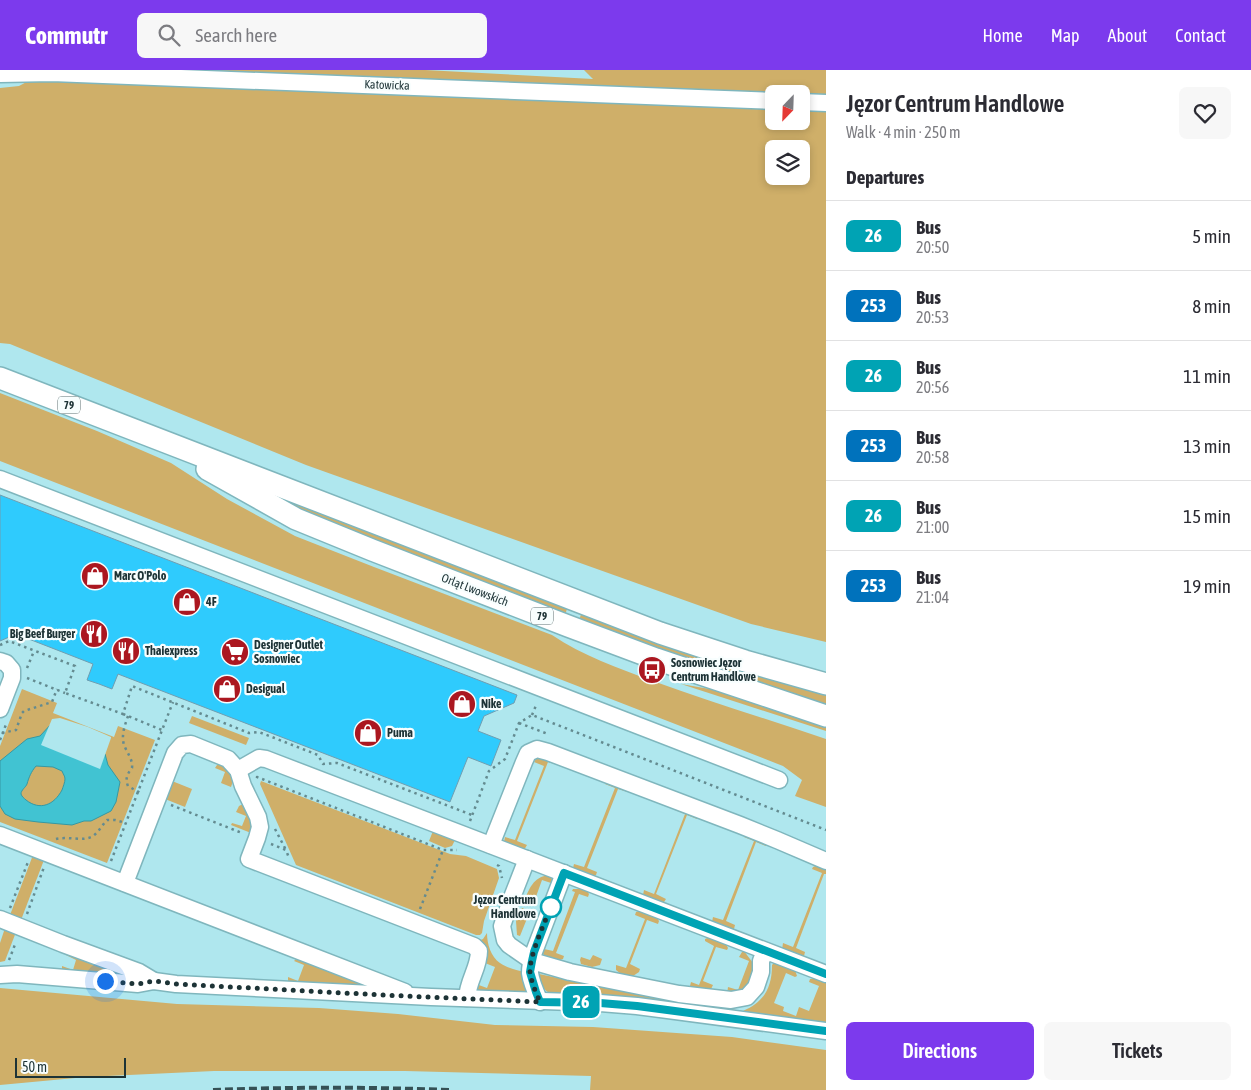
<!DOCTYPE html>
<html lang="en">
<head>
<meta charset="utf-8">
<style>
  :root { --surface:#fff; --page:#f7f7f7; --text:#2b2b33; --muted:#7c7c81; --line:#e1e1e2; --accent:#7c3aed }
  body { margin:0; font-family:"Asap Condensed",sans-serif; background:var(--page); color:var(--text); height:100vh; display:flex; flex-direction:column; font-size:19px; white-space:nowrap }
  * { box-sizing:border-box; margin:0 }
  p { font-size:16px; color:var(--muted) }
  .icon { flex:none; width:28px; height:28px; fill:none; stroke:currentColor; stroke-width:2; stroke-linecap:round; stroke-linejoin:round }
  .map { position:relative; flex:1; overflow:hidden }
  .side { display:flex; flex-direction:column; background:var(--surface); width:425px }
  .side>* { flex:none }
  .badge { padding:0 10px; border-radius:8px; font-size:18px; line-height:32px }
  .needle { width:32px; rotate:203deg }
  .fabs { position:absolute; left:765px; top:15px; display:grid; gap:10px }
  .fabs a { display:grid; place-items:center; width:45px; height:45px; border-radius:8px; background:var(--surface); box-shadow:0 2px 8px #0003; font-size:25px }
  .scale { position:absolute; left:15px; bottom:12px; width:111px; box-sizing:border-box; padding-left:5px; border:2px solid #1d3336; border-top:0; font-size:14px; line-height:18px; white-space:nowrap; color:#1d3336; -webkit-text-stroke:4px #f8fefe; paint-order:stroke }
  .you { position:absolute; width:25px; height:25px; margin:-12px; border:4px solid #fff; border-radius:50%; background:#1a73e8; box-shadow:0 0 0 8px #1a73e833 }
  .map>.badge { position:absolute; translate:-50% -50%; box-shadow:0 0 0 2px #fff }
  h2 { padding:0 20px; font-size:19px; line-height:45px }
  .round { display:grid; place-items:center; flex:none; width:52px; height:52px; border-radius:8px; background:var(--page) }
  .overview { display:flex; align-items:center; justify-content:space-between; height:85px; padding:0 20px }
  h1 { font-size:24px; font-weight:600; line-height:38px }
  .action { display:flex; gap:10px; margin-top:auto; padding:10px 20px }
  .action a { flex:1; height:58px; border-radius:8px; background:var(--accent); color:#fff; font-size:20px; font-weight:600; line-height:58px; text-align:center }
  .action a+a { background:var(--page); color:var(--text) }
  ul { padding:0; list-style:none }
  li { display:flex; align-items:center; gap:15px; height:70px; padding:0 20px; border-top:1px solid var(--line) }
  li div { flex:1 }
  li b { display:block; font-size:19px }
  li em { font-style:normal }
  li .badge { min-width:55px; font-weight:700; text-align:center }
  header { display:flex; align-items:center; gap:30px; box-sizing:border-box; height:70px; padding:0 25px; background:var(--accent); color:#fff }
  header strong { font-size:24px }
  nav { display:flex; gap:28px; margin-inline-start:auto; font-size:18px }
  .search { width:350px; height:45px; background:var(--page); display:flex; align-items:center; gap:12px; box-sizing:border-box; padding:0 18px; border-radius:8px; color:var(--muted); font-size:19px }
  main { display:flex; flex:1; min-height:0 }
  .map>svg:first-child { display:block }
  .green { fill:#cfaf69; fill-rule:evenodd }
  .water { fill:#41c3d2; stroke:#3698a3; fill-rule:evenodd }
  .pier { fill:#afe7ee }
  .building { fill:#2fcbfd; stroke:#6f9eb1 }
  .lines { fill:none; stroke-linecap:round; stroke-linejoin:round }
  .minor-casing { stroke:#7fb6bd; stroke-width:19 }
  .major-casing { stroke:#7fb6bd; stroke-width:24 }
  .path { stroke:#648b90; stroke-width:2.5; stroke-dasharray:2.5 4; stroke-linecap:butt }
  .minor { stroke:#fff; stroke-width:16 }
  .major { stroke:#fff; stroke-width:21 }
  .rail { stroke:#355155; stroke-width:4; stroke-dasharray:8 4; stroke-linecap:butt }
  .line-casing { stroke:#fff; stroke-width:11 }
  .line { stroke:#00a3b4; stroke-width:8 }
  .walk { stroke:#1d3336; stroke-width:5; stroke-dasharray:0 9 }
  .stop-dot { fill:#fff; stroke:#00a3b4; stroke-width:2.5 }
  .labels { text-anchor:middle; stroke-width:4.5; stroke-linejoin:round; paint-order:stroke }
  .shield { fill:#f8fefe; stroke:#5f7072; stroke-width:1 }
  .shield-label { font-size:11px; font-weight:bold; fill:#1d3336 }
  .street-label { font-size:12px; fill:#1d3336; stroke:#f8fefe }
  .poi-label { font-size:12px; font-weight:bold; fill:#1d3336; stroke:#f8fefe; text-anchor:start }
  .stop-label { font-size:12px; font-weight:bold; fill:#1d3336; stroke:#f8fefe; text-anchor:end }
</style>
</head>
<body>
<header>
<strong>Commutr</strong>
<div class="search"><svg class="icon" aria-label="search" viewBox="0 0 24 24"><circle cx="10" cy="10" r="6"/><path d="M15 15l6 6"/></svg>Search here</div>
<nav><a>Home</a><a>Map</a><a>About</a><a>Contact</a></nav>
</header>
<main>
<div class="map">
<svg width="826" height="1020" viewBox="0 0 826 1020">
  <rect width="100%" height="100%" fill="#afe7ee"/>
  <!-- green -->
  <g class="green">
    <path d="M 49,0 L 425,0 L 593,9 L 584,0 L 826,0 L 826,572 L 751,554 L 306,395 L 10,274 L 0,273 L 0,18 L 19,16 ZM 774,24 L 801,24 L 801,51 L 774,51 ZM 774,79 L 801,79 L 801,106 L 774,106 Z"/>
    <path d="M 0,323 L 97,361 L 171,393 L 227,429 L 295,466 L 374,497 L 552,565 C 583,586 618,598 653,611 C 710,632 768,649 826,669 L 826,737 L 795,726 L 802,710 L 783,696 L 0,391 Z"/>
    <path d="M 253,413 L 568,536 L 565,545 L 454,502 L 282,432 Z"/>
    <path d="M 582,542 L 826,623 L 826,636 L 771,619 L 579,550 Z"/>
    <path d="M 681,614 L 721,621 L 826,654 L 826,661 Z"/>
    <path d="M 22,619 L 57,633 L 53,643 L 114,667 L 118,656 L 155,670 L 107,793 L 0,752 L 0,676 Z"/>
    <path d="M 192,646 L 249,668 L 246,675 L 189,653 Z"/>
    <path d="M 541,687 L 559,693 L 558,695 L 548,692 L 517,771 L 527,775 L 524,780 L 504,772 L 505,767 L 515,770 L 544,696 L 534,692 L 536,689 Z"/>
    <path d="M 219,694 L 229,699 L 233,711 L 231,717 L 221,713 L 225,702 L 215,698 L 217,695 Z"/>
    <path d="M 172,711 L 192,719 L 185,737 L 165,729 Z"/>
    <path d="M 261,711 L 450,784 L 466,786 L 497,799 L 499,808 L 484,851 L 482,863 L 480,865 L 476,865 L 296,795 L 260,714 Z"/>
    <path d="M 606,712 L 628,720 L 628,722 L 618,719 L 587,798 L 597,802 L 596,805 L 593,807 L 574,801 L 573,798 L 574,794 L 584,797 L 615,718 L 605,714 Z"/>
    <path d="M 241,735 L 243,735 L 253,755 L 251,763 L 231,755 L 232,753 L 242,756 L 246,746 L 236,742 L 239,736 Z"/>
    <path d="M 675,739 L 697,746 L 697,749 L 687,745 L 656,824 L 666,829 L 664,832 L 661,834 L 645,828 L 643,825 L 644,820 L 654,824 L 685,744 L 675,740 Z"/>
    <path d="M 433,761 L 455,770 L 452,776 L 445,778 L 429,771 Z"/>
    <path d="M 744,765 L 767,773 L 766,776 L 756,772 L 726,851 L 735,855 L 734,859 L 731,861 L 712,852 L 713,847 L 723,850 L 754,771 L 744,767 Z"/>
    <path d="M 33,785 L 44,790 L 21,850 L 10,845 Z"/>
    <path d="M 818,795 L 826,798 L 826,804 L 824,804 L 796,878 L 805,882 L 804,886 L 801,887 L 782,880 L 783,873 L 793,877 L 822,803 L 812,799 L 813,797 Z"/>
    <path d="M 549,805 C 552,808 553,810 551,813 L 542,810 L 533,835 L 524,832 C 529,819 533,807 549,805 Z"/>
    <path d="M 573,819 L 586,819 L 589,824 L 588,827 L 579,824 L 556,883 L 564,886 L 563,889 L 560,890 L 544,886 L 542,880 L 544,879 L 553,881 L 575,822 L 572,821 Z"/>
    <path d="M 522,838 L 530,841 L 520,866 L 517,865 L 516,851 Z"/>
    <path d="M 642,840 L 655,845 L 659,851 L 658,854 L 647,850 L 630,894 L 640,899 L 639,902 L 633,906 L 621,904 L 616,900 L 616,895 L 626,898 L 645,849 L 635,845 L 636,842 Z"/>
    <path d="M 5,858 L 16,862 L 5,891 L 0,892 L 0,873 Z"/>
    <path d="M 487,863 C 487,874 491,887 500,893 C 507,898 517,900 524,902 L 530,923 L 479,921 L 476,918 L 476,914 L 487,918 L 495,897 L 485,893 L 478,871 L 483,869 Z"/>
    <path d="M 712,866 L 725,872 L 728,878 L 727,880 L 716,877 L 703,911 L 713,915 L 710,921 L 691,918 L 690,916 L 691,912 L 699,915 L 714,876 L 705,871 L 705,869 Z"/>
    <path d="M 744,881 L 753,893 L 754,898 L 751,912 L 742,921 L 727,924 L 728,917 L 738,920 L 749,891 L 739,887 L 742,882 Z"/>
    <path d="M 67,883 L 118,903 L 118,904 L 64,900 L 62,899 L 62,896 L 73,900 L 76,890 L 66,885 Z"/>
    <path d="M 593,885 L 602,889 L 600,895 L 592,897 L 581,894 L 580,890 L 581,887 L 590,890 Z"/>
    <path d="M 297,888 L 370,916 L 290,913 L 288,911 L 288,907 L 298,911 L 304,895 L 294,891 Z"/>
    <path d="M 774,893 L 795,900 L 797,906 L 795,907 L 786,903 L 774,933 L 784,937 L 783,941 L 796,946 L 799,937 L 809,941 L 819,916 L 809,912 L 810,909 L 818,908 L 826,911 L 826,953 L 552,924 C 543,921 541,914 539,905 L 539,904 L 659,929 L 743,941 C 764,932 772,918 772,895 Z"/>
    <path d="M 0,918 L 177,934 L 319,938 L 398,944 L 495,955 L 593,957 L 732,967 L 826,980 L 826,1020 L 590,1020 L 591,1006 L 405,1001 L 214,1001 L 86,1007 L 0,1015 Z"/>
  </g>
  <!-- water -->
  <path class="water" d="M 53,652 L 105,684 L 108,695 L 120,712 L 116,732 L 111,741 L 91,751 L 84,751 L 72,755 L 38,752 L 15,749 L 5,744 L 0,736 L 0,691 L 27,669 L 40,666 ZM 36,696 L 53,697 L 62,701 C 63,704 65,706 65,709 C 65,712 63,717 62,720 C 54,735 40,741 26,730 C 24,728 22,727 21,724 C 21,720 26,717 27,714 C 29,707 31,702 36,696 Z"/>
  <!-- pier -->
  <path class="pier" d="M 60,648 L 88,657 L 111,667 L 111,668 L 100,699 L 41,675 L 52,649 Z"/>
  <!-- building -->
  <path class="building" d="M 0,425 L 517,625 L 514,633 L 484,646 L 478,661 L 501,670 L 491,696 L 468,687 L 450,732 L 118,604 L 112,619 L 99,614 L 87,610 L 93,594 L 16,564 L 0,571 Z"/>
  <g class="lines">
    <defs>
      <g id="minor">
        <path d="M 0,4 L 52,3 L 774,31"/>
        <path d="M 801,32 L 826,33"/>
        <path d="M 0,409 L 779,710"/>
        <path d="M 0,591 L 6,593 L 12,600 L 12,608 L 0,639"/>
        <path d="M 238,700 L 259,688 L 266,689 L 826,904"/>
        <path d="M 0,765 L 405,922"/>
        <path d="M 491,775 L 524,692 L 528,683 L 537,679 L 548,682 L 740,755 L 777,770 L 826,791"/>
        <path d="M 527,789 L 511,830 L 502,856 L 505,870 L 509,875 L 532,891 L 570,902 L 644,917 L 679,924 L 731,930 L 747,927 L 756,917 L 761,902 L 761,891 L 765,881"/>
        <path d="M 125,813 L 175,683 L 182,675 L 191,674 L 228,689 L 238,700 L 243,716 L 258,747 L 260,757 L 257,768 L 249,789 L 474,876 L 479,881 C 479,898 468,910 467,928"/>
        <path d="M 0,849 L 63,874 L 139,902 L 154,911"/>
        <path d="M 0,905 L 17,904 L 138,914 L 154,911 L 176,914 L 431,927 L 600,933 L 637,936 L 826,961"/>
        <path d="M 540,932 C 536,923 531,912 530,903 C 530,896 532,888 534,882 L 564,803"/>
      </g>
      <g id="major">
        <path d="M 0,308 L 660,563 L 745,591 L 826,614"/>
        <path d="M 207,399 L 296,449 L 372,480 L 568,556 L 656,589 L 826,646"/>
      </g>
    </defs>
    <!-- minor casing -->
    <use href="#minor" class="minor-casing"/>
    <!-- major casing -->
    <use href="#major" class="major-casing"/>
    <!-- path -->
    <g class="path">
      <path d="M 0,575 L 9,571 L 75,596 L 65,623 L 123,644 L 132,616 L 249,663 L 259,662 L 318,685 L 323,694 L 337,693 L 472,745"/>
      <path d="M 27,598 L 34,581"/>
      <path d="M 27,608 L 65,623"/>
      <path d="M 123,644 L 162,660"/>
      <path d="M 532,645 L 537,633"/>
      <path d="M 128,646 C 125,655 121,665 124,675 C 127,683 133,689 132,698 C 127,704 125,709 128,716 L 142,724"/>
      <path d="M 519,653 L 548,664"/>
      <path d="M 2,663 L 16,660 L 22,643 L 24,641 L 52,632 L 57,619"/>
      <path d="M 0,670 L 7,652"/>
      <path d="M 257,708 L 257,707 L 443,780 L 457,780"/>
      <path d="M 171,735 L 242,763"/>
      <path d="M 470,751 L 489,701 L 505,689 L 519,653 L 532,645 L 826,760"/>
      <path d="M 275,759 L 286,780"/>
      <path d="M 56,769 C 68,766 84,772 93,766 C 99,762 102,755 107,750 L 115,750 L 126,753"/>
      <path d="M 271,774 L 286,780 L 289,788"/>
      <path d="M 111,791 L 173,632"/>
      <path d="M 497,795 L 499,796 L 502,808"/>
      <path d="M 10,838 L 28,792"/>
      <path d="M 420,839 L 443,780"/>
      <path d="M 27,844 L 44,797"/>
      <path d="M 9,890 L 16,872"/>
    </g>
    <!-- minor -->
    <use href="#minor" class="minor"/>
    <!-- major -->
    <use href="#major" class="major"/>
    <!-- rail -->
    <path class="rail" d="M 213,1020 C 291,1017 370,1017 449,1020"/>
  </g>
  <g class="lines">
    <defs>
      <path id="line" d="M 826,904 L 564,803 L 534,882 L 532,891 L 530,902 L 536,922 L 540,932 L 600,933 L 637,936 L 826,961"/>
    </defs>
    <!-- line casing -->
    <use href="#line" class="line-casing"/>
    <!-- line -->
    <use href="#line" class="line"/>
    <!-- walk -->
    <path class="walk" d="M 105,911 L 138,914 L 154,911 L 176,914 L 382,925 L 540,932 C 536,923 531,911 530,902 C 529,885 547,848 553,831 L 551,837"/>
  </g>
  <!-- icons -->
  <defs>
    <symbol id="shop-disc" viewBox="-11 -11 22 22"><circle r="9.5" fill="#ab1720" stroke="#f8fefe"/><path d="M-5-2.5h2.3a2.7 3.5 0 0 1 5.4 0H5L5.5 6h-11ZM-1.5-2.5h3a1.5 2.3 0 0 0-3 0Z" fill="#fff"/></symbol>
    <symbol id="restaurant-disc" viewBox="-11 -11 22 22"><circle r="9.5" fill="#ab1720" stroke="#f8fefe"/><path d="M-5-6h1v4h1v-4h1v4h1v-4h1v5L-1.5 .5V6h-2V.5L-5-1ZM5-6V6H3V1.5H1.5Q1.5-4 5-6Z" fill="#fff"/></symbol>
    <symbol id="supermarket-disc" viewBox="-11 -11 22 22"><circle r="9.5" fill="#ab1720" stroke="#f8fefe"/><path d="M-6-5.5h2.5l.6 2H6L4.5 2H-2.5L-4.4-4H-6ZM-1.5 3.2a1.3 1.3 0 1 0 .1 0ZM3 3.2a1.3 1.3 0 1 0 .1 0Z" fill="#fff"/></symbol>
    <symbol id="bus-disc" viewBox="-11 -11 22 22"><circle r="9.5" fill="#ab1720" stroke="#f8fefe"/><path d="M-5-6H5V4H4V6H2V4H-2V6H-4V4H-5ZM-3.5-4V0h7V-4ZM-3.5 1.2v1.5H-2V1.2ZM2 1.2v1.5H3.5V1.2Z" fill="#fff"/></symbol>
  </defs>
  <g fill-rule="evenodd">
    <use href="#shop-disc" x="79" y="490" width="32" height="32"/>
    <use href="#shop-disc" x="171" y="516" width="32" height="32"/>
    <use href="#restaurant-disc" x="78" y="548" width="32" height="32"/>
    <use href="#restaurant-disc" x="110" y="565" width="32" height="32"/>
    <use href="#supermarket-disc" x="219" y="566" width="32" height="32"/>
    <use href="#bus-disc" x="636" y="584" width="32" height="32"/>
    <use href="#shop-disc" x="211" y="603" width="32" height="32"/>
    <use href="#shop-disc" x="446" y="618" width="32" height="32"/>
    <use href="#shop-disc" x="352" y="647" width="32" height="32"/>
  </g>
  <!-- markers -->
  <circle class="stop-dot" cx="551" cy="837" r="10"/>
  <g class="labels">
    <!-- shield labels -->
    <g class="shield">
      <rect x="58" y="326.5" width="22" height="17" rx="4"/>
      <rect x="531" y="537.5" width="22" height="17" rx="4"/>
    </g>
    <g class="shield-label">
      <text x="69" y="339">79</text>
      <text x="542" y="550">79</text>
    </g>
    <!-- street labels -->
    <g class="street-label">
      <text transform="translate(387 15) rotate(2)" y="4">Katowicka</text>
      <text transform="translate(475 520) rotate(21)" y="4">Orląt Lwowskich</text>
    </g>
    <!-- poi labels -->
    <g class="poi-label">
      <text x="114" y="510">Marc O'Polo</text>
      <text x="206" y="536">4F</text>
      <text x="75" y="568" text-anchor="end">Big Beef Burger</text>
      <text x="254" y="579">Designer Outlet<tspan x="254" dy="14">Sosnowiec</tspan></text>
      <text x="145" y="585">Thaiexpress</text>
      <text x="671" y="597">Sosnowiec Jęzor<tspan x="671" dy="14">Centrum Handlowe</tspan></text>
      <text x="246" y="623">Desigual</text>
      <text x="481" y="638">Nike</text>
      <text x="387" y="667">Puma</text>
    </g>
    <!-- stop labels -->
    <g class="stop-label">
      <text x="536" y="834">Jęzor Centrum<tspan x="536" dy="14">Handlowe</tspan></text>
    </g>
  </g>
</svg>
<div class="fabs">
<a><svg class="needle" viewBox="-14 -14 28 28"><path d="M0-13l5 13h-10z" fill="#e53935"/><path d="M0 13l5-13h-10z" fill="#7c7c81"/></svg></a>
<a><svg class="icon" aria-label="layers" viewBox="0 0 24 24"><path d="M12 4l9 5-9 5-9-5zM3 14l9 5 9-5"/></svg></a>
</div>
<div class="scale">50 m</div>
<div class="you" style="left:105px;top:911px"></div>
<b class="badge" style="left:581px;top:932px;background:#00a3b4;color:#fff">26</b>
</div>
<section class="side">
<div class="overview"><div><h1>Jęzor Centrum Handlowe</h1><p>Walk · 4 min · 250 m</p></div><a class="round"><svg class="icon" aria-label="heart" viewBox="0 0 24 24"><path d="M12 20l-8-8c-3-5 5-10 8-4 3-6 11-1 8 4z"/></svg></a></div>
<h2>Departures</h2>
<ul>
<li><span class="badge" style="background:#00a3b4;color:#fff">26</span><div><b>Bus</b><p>20:50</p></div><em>5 min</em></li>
<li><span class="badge" style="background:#0072bc;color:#fff">253</span><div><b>Bus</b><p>20:53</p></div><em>8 min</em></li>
<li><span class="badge" style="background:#00a3b4;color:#fff">26</span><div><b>Bus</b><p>20:56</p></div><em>11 min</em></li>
<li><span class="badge" style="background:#0072bc;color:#fff">253</span><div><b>Bus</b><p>20:58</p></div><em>13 min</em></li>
<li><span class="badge" style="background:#00a3b4;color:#fff">26</span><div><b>Bus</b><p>21:00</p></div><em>15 min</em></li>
<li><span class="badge" style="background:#0072bc;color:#fff">253</span><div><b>Bus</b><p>21:04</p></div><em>19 min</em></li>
</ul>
<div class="action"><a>Directions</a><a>Tickets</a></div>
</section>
</main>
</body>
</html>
